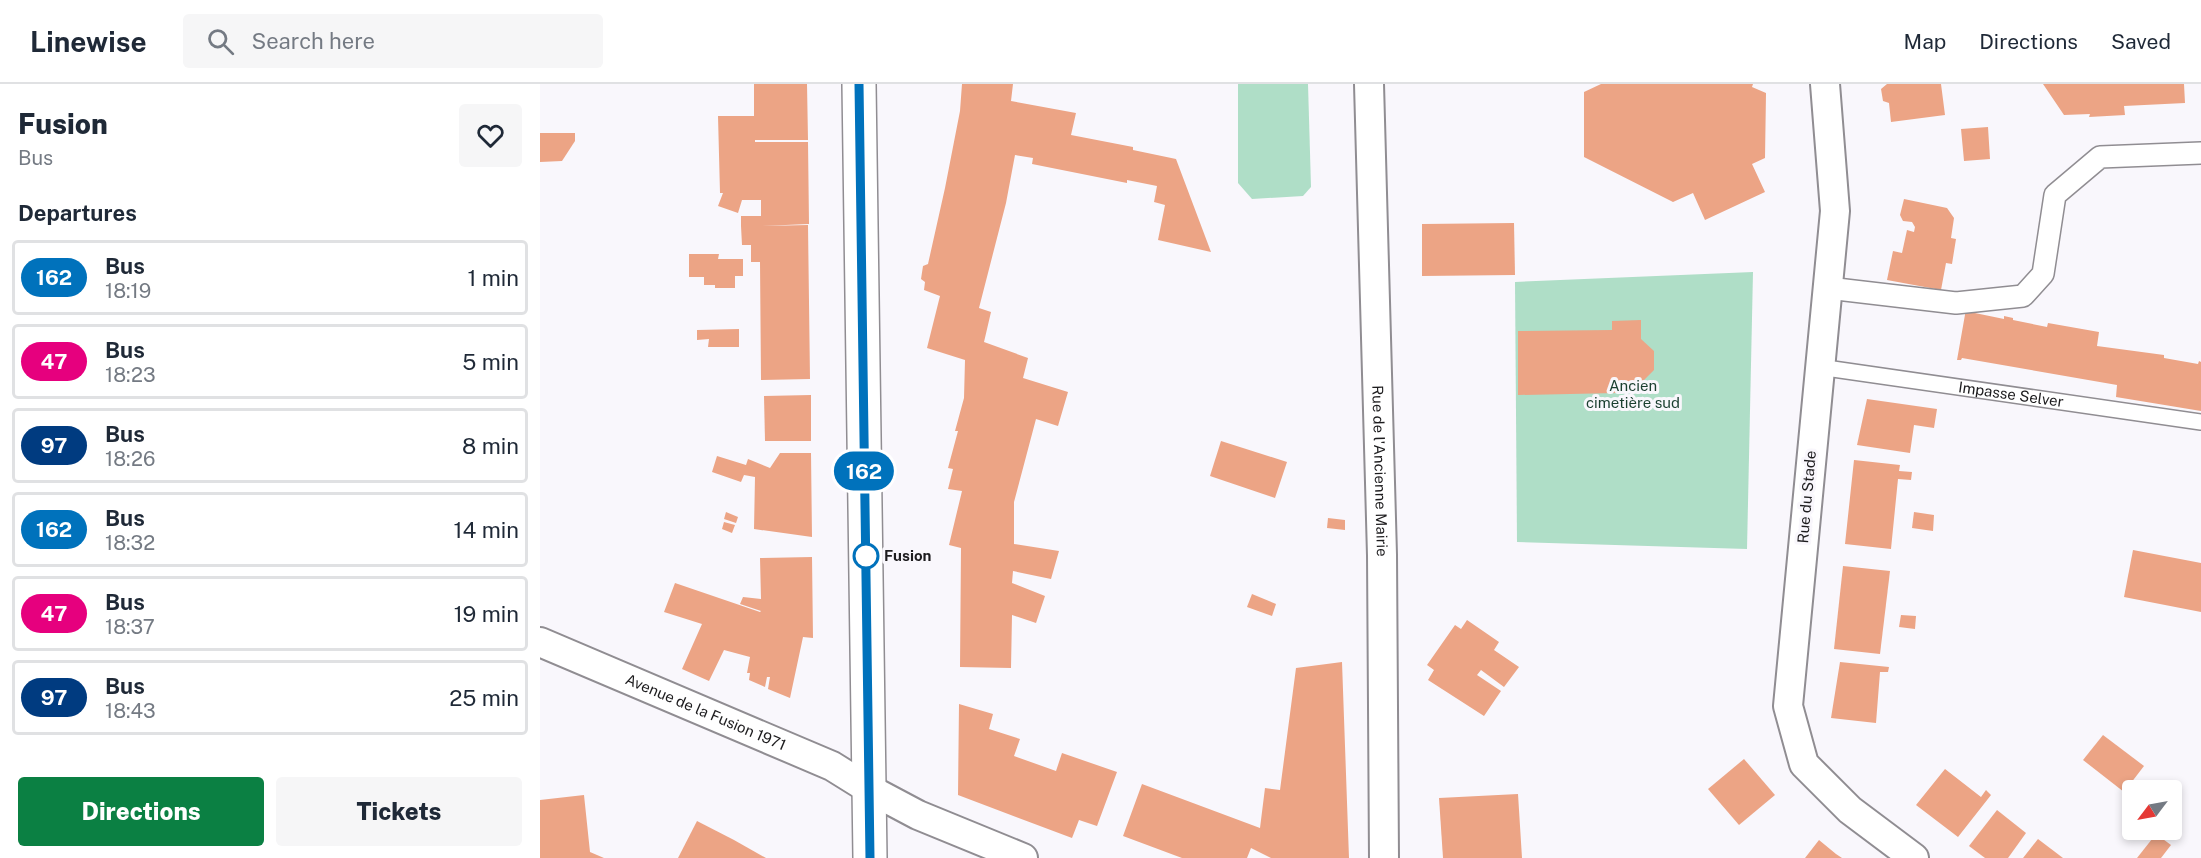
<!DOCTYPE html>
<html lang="en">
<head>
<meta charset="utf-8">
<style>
  :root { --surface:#fff; --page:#f6f6f7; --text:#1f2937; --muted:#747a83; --line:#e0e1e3; --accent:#0b8043 }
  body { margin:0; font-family:"Public Sans",sans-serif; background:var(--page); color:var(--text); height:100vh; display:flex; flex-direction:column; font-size:22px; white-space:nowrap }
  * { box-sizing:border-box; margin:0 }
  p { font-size:20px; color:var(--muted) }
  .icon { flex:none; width:33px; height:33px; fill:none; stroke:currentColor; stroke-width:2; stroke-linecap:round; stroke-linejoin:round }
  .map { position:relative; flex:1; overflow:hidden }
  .panel { display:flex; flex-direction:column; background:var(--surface); width:540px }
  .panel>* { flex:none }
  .badge { padding:0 12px; border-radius:20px; font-size:21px; line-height:39px }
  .needle { width:39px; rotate:238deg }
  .buttons { position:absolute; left:1582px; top:696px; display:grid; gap:12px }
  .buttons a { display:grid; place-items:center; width:60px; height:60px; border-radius:6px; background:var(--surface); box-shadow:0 3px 9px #0003; font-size:30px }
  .map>.badge { position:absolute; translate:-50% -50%; box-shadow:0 0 0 3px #fff }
  h2 { padding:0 18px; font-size:22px; line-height:54px }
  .round { display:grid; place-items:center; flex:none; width:63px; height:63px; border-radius:6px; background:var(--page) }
  .head { display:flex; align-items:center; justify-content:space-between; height:102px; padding:0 18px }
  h1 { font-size:28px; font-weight:800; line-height:45px }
  .primary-button { display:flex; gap:12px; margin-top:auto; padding:12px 18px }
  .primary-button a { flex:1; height:69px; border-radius:6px; background:var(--accent); color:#fff; font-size:24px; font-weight:800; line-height:69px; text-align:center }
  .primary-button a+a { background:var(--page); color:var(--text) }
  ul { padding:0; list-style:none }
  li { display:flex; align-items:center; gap:18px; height:75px; margin:0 12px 9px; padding:0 6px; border:3px solid var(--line); border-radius:6px }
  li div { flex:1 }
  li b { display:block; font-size:22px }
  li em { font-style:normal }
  li .badge { min-width:66px; font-weight:700; text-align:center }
  header { display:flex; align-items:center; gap:36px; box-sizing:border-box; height:84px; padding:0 30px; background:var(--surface); border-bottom:2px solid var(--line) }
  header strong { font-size:28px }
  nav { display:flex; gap:33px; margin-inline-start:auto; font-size:21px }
  .search { width:420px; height:54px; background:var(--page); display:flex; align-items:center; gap:15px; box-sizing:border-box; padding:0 21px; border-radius:6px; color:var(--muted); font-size:22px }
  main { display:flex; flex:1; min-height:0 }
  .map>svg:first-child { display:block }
  .green { fill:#afdec7 }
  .building { fill:#eca485 }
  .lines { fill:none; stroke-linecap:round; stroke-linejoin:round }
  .service-casing { stroke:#908d92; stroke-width:18 }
  .pedestrian-casing { stroke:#908d92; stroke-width:24 }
  .minor-casing { stroke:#908d92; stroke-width:32 }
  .primary-casing { stroke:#908d92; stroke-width:36 }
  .service { stroke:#fff; stroke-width:15 }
  .pedestrian { stroke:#fff; stroke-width:21 }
  .minor { stroke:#fff; stroke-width:28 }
  .primary { stroke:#fff; stroke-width:33 }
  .line-casing { stroke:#fff; stroke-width:14 }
  .line { stroke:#0072bc; stroke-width:9 }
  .stop-dot { fill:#fff; stroke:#0072bc; stroke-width:3 }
  .labels { text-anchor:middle; stroke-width:6; stroke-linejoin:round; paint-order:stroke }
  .park-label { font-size:15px; fill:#1a3f2f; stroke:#f9f7fc }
  .street-label { font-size:15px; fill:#1d1c1e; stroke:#f9f7fc }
  .stop-label { font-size:15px; font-weight:bold; fill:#1d1c1e; stroke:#f9f7fc; text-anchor:start }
</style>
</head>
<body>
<header>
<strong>Linewise</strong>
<div class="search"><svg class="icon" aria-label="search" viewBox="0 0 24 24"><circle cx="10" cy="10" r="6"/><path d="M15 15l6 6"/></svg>Search here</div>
<nav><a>Map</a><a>Directions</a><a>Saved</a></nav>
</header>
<main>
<section class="panel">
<div class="head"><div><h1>Fusion</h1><p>Bus</p></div><a class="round"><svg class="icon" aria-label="heart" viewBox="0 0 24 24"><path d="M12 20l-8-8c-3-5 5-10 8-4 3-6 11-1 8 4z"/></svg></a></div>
<h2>Departures</h2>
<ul>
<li><span class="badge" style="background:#0072bc;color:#fff">162</span><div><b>Bus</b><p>18:19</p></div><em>1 min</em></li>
<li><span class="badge" style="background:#e6007e;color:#fff">47</span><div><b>Bus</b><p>18:23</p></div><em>5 min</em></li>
<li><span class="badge" style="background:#003b80;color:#fff">97</span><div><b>Bus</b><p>18:26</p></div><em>8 min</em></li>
<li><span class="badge" style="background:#0072bc;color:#fff">162</span><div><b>Bus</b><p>18:32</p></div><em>14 min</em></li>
<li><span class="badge" style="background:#e6007e;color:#fff">47</span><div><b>Bus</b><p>18:37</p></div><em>19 min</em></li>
<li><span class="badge" style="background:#003b80;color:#fff">97</span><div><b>Bus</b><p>18:43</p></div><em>25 min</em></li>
</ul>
<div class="primary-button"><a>Directions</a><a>Tickets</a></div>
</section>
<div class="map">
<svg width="1661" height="774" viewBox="0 0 1661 774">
  <rect width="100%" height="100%" fill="#f9f7fc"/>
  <!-- green -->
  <g class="green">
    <path d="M 698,0 L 768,0 L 771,103 L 763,112 L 712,115 L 698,99 Z"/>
    <path d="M 1213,188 L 1207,465 L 977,458 L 975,198 Z"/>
  </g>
  <!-- building -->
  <g class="building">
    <path d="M 214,0 L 267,0 L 268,56 L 215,56 L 215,58 L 268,58 L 269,140 L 222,142 L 268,141 L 270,295 L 221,296 L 220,178 L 211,178 L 211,161 L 202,161 L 201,142 L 201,132 L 221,132 L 221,116 L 202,116 L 198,129 L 178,122 L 183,109 L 180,109 L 178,32 L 214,32 Z"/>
    <path d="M 422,0 L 473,0 L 471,17 L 536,29 L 531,51 L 593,63 L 593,66 L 636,75 L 671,168 L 618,156 L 625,121 L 614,118 L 617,102 L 587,96 L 587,99 L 492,80 L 493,74 L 475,71 L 466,119 L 439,224 L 451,228 L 444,258 L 488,274 L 483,294 L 528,308 L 518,342 L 496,335 L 474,418 L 474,460 L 519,467 L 511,495 L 473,487 L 472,499 L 505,512 L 496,539 L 472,531 L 471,584 L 420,583 L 421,464 L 409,461 L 422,407 L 408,405 L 413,385 L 408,384 L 418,347 L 415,347 L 424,314 L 425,276 L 387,264 L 400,212 L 384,206 L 385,198 L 381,195 L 383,182 L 388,180 L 405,104 L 420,27 Z"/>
    <path d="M 1061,0 L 1213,0 L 1212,3 L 1226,9 L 1225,74 L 1212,80 L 1225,108 L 1165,136 L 1153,109 L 1133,118 L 1044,73 L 1044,8 Z"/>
    <path d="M 1347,0 L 1401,0 L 1405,31 L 1351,38 L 1349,19 L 1343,17 L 1341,5 Z"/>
    <path d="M 1503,0 L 1644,0 L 1645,19 L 1584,22 L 1585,31 L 1549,33 L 1550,30 L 1524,31 Z"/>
    <path d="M 1448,43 L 1450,75 L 1424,77 L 1421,45 Z"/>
    <path d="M 0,49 L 35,49 L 35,57 L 22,77 L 0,78 Z"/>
    <path d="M 1364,115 L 1407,124 L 1414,134 L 1411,154 L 1416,155 L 1412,180 L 1406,179 L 1401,206 L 1347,196 L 1353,167 L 1362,169 L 1367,146 L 1374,148 L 1375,143 L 1372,138 L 1363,137 L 1360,131 Z"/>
    <path d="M 974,139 L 975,191 L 882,192 L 882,140 Z"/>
    <path d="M 149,170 L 179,170 L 178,175 L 203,175 L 203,192 L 195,192 L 195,204 L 175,204 L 175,201 L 164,201 L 164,193 L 149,193 Z"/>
    <path d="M 1426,225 L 1430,225 L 1430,228 L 1464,235 L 1464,232 L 1473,234 L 1473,236 L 1507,243 L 1508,239 L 1559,248 L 1557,262 L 1624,271 L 1624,274 L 1658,280 L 1659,277 L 1661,278 L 1661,327 L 1576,313 L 1577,301 L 1422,274 L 1421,276 L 1417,276 Z"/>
    <path d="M 1101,236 L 1101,255 L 1114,267 L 1114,286 L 1101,299 L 1076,300 L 1076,309 L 978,311 L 978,247 L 1072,246 L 1072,237 Z"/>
    <path d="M 199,245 L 199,263 L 168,263 L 169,255 L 157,256 L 157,246 Z"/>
    <path d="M 271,311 L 271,357 L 225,357 L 224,312 Z"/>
    <path d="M 1327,315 L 1397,325 L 1394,344 L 1374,341 L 1370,369 L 1317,361 Z"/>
    <path d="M 681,357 L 747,378 L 735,414 L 670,392 Z"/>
    <path d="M 240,369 L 271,369 L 272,453 L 214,445 L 215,393 L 204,391 L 201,398 L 172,388 L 177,372 L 206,381 L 208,375 L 230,384 Z"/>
    <path d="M 1314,376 L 1360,381 L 1359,387 L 1372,388 L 1371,396 L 1358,395 L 1351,465 L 1305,460 Z"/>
    <path d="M 186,428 L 198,433 L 196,439 L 184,435 Z"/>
    <path d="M 1374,428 L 1394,431 L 1393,447 L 1372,444 Z"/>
    <path d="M 788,434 L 805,436 L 805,446 L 787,444 Z"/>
    <path d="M 184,438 L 195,441 L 192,449 L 182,445 Z"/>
    <path d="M 1593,466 L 1661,479 L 1661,528 L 1584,513 Z"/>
    <path d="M 272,473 L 273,554 L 263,553 L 250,614 L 228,605 L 230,593 L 227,593 L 225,603 L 209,596 L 210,589 L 207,589 L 210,573 L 184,566 L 169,597 L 142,585 L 162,540 L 124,528 L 135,499 L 220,528 L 221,527 L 200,520 L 203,513 L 221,515 L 220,474 Z"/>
    <path d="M 1303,482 L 1350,487 L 1340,570 L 1294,565 Z"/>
    <path d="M 712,510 L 736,520 L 732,532 L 707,523 Z"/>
    <path d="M 1361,531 L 1376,532 L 1375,545 L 1359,543 Z"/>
    <path d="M 927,536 L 959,558 L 954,566 L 979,583 L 964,603 L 941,586 L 937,591 L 961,607 L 944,632 L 888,596 L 894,586 L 887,581 L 915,541 L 921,545 Z"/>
    <path d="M 802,578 L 809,774 L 731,774 L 711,764 L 707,774 L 642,774 L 583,752 L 602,700 L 720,744 L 725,704 L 740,706 L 756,584 Z"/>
    <path d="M 1300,578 L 1349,583 L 1348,588 L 1340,588 L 1336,639 L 1291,634 Z"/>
    <path d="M 419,620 L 453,630 L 449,645 L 480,655 L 474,672 L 516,687 L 522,669 L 577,688 L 557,742 L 539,736 L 532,754 L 418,711 Z"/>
    <path d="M 1563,651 L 1604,682 L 1584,708 L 1543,676 Z"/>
    <path d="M 1204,675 L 1235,711 L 1199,741 L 1168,705 Z"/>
    <path d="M 1405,685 L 1441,713 L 1446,706 L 1451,711 L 1418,753 L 1376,721 Z"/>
    <path d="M 978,710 L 982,774 L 903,774 L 899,714 Z"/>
    <path d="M 44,711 L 50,768 L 64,774 L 0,774 L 0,716 Z"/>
    <path d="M 1457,726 L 1486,749 L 1468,774 L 1445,774 L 1429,762 Z"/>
    <path d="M 157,737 L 194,756 L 226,774 L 138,774 Z"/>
    <path d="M 1616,750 L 1631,761 L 1621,774 L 1597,774 Z"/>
    <path d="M 1498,755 L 1523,774 L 1483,774 Z"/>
    <path d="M 1279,756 L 1296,770 L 1302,774 L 1265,774 Z"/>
  </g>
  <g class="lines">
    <defs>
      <g id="service">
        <path id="s1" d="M 1279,283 L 1661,338"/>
      </g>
      <path id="pedestrian" d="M 1288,204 L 1416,219 L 1483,212 L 1503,190 L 1515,111 L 1560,73 L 1661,69"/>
      <g id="minor">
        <path id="s2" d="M 829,0 L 842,471 L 844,774"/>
        <path d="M 1285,0 L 1295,127 L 1248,622 L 1264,680 L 1310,726 L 1374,774"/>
        <path id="s3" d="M 0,558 L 292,682 L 329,705 L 378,731 L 483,774"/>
      </g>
      <path id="primary" d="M 319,0 L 330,774"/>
    </defs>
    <!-- service casing -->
    <use href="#service" class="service-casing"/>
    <!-- pedestrian casing -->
    <use href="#pedestrian" class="pedestrian-casing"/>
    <!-- minor casing -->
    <use href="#minor" class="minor-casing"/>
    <!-- primary casing -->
    <use href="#primary" class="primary-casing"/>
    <!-- service -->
    <use href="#service" class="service"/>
    <!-- pedestrian -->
    <use href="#pedestrian" class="pedestrian"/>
    <!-- minor -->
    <use href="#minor" class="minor"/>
    <!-- primary -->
    <use href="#primary" class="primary"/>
  </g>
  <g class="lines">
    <defs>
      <path id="line" d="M 319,0 L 330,774"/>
    </defs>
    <!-- line casing -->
    <use href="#line" class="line-casing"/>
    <!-- line -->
    <use href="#line" class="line"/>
  </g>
  <!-- markers -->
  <circle class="stop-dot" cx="326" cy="472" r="12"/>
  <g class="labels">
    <!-- park labels -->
    <g class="park-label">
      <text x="1093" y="307">Ancien<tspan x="1093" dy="17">cimetière sud</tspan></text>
    </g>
    <!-- street labels -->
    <g class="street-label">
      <text dy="5" stroke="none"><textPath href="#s1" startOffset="194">Impasse Selver</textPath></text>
      <text dy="5" stroke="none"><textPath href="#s2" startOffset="387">Rue de l'Ancienne Mairie</textPath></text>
      <text transform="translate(1267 413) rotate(-85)" y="5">Rue du Stade</text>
      <text dy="5" stroke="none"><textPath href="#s3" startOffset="180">Avenue de la Fusion 1971</textPath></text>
    </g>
    <!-- stop labels -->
    <g class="stop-label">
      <text x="344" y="477">Fusion</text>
    </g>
  </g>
</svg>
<div class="buttons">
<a><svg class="needle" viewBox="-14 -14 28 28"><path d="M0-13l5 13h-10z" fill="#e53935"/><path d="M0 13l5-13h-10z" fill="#747a83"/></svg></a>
</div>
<b class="badge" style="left:324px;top:387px;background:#0072bc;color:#fff">162</b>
</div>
</main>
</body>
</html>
